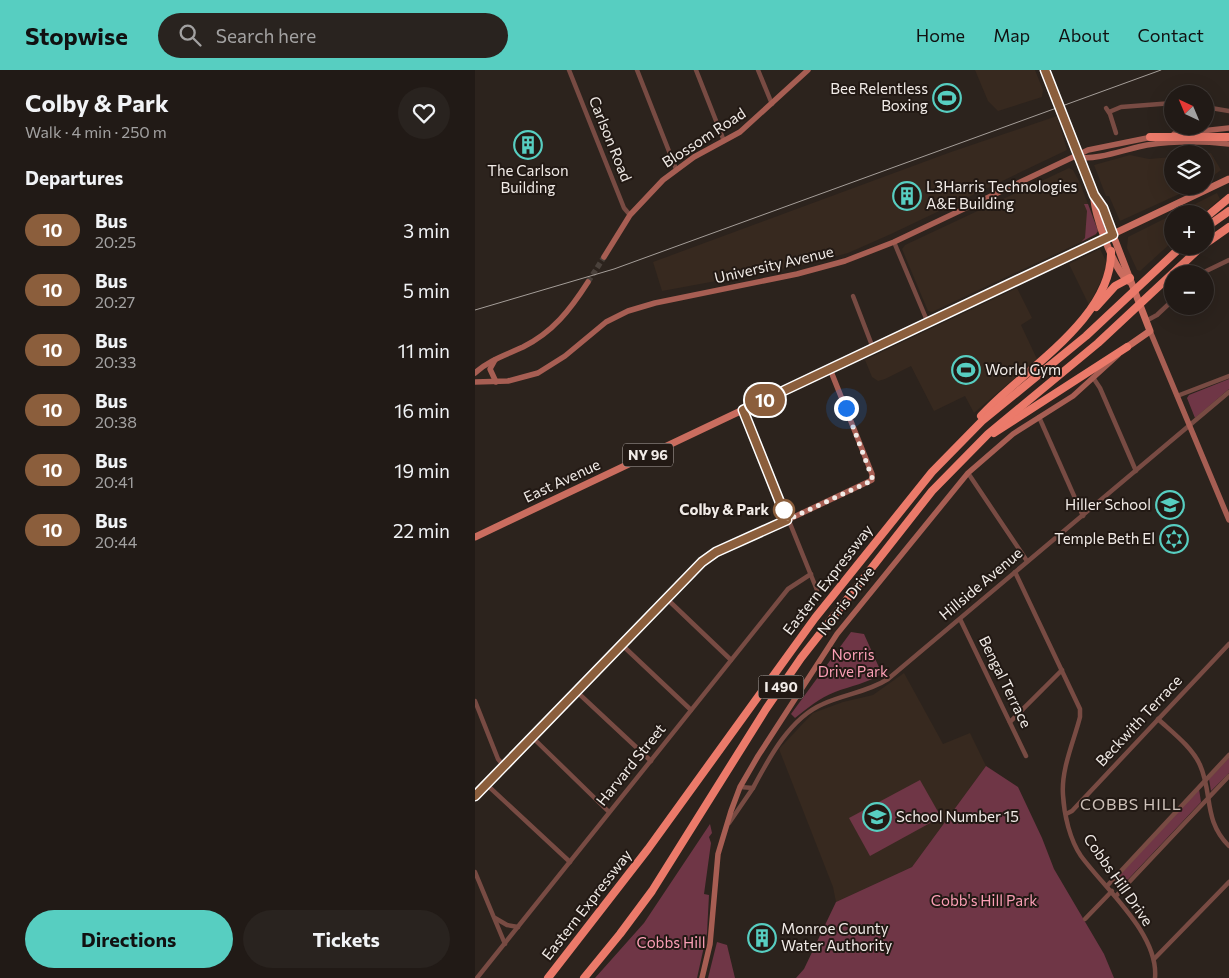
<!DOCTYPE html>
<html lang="en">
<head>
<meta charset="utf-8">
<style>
  :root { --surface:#211a16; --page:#29231f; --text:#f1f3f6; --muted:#a2a1a1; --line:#3e3835; --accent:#57cec1 }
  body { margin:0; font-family:Commissioner,sans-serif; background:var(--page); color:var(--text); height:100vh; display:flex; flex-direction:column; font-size:19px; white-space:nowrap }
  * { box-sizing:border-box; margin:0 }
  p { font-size:16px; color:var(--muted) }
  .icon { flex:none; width:28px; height:28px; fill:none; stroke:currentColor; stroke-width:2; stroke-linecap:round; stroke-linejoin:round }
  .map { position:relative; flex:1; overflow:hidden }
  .sheet { display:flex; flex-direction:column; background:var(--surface); width:475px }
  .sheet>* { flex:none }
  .badge { padding:0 10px; border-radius:16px; font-size:18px; line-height:32px }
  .needle { width:32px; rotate:316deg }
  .fabs { position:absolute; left:689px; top:15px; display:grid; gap:10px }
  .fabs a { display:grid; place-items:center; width:50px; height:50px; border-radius:50%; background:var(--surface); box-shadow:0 5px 20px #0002,0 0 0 1px var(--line); font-size:25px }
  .you { position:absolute; width:25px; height:25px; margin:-12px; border:4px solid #fff; border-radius:50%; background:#1a73e8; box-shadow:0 0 0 8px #1a73e833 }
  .map>.badge { position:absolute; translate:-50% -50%; box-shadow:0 0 0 2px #fff }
  h2 { padding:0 25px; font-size:19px; line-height:45px }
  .round { display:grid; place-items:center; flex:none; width:52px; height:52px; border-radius:26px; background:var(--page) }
  .summary { display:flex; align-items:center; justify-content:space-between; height:85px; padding:0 25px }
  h1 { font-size:24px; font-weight:700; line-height:38px }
  .action { display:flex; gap:10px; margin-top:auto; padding:10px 25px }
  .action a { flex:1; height:58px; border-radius:30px; background:var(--accent); color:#111; font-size:20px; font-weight:700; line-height:58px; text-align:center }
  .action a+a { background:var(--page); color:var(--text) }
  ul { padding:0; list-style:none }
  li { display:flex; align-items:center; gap:15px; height:60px; padding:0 25px }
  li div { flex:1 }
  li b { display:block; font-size:19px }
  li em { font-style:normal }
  li .badge { min-width:55px; font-weight:700; text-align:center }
  header { display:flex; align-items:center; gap:30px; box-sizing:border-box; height:70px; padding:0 25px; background:var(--accent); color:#111 }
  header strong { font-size:24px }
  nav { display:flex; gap:28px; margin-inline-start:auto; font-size:18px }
  .search { width:350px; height:45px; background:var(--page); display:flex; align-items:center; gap:12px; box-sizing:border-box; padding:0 18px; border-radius:28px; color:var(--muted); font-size:19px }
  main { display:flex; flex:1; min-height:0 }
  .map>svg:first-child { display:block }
  .built { fill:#37291f }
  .green { fill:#6f3646 }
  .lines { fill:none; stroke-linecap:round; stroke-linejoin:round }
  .secondary-tunnel { stroke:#4a413b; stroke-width:5.5; stroke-dasharray:5.5 3; stroke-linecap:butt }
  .primary-tunnel { stroke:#4a413b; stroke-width:7; stroke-dasharray:7 3.5; stroke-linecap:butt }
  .street { stroke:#784b43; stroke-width:4.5 }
  .secondary { stroke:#a75e53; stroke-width:5.5 }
  .primary { stroke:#ca6d5f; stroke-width:7 }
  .highway { stroke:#eb7a6a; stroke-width:8 }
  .rail { stroke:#a59e99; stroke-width:1 }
  .line-casing { stroke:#fff; stroke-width:11 }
  .line { stroke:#8b5e3c; stroke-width:8 }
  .walk { stroke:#f1ebe7; stroke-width:5; stroke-dasharray:0 9 }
  .stop-dot { fill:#fff; stroke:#8b5e3c; stroke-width:2.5 }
  .labels { text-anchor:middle; stroke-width:4; stroke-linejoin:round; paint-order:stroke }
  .shield { fill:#221914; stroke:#b3aca8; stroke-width:1 }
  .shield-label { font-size:14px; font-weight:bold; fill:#f1ebe7 }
  .poi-label { font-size:15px; fill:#f1ebe7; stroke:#221914; text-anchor:start }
  .street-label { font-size:15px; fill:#f1ebe7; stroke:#221914 }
  .stop-label { font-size:15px; font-weight:bold; fill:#f1ebe7; stroke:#221914; text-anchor:end }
  .park-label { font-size:15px; fill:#fb9fb6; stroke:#221914 }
  .neighbourhood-label { font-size:16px; letter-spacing:1px; fill:#cec2ba; stroke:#221914 }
</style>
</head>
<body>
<header>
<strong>Stopwise</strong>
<div class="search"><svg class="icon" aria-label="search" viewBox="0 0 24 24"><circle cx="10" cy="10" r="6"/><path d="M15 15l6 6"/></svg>Search here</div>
<nav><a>Home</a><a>Map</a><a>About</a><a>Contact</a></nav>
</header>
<main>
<section class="sheet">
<div class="summary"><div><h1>Colby &amp; Park</h1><p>Walk · 4 min · 250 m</p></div><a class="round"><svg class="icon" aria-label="heart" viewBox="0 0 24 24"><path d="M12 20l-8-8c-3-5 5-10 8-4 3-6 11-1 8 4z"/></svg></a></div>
<h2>Departures</h2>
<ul>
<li><span class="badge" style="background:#8b5e3c;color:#fff">10</span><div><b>Bus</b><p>20:25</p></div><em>3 min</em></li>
<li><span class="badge" style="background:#8b5e3c;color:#fff">10</span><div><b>Bus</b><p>20:27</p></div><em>5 min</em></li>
<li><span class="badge" style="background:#8b5e3c;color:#fff">10</span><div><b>Bus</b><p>20:33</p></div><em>11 min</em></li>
<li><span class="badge" style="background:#8b5e3c;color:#fff">10</span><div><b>Bus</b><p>20:38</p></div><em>16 min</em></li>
<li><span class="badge" style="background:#8b5e3c;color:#fff">10</span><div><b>Bus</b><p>20:41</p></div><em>19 min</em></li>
<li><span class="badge" style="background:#8b5e3c;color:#fff">10</span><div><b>Bus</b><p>20:44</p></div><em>22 min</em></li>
</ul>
<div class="action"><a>Directions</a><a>Tickets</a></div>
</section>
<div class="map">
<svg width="754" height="908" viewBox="0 0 754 908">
  <rect width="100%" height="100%" fill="#2c231d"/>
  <!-- built -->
  <g class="built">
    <path d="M 500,0 L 560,0 L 568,20 L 567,27 L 523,41 L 513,31 Z"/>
    <path d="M 582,46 L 592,80 L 416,164 L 373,183 L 328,195 L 187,221 L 178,192 L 476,82 Z"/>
    <path d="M 736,83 L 746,100 L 730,112 L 730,84 Z"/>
    <path d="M 655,85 L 674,89 L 697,87 L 698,116 L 722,116 L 645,151 L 634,126 L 631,126 L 619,95 Z"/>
    <path d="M 594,98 L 598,100 L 604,111 L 623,159 L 621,165 L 457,242 L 453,241 L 427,179 L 430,175 Z"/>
    <path d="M 742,123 L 745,129 L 728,144 L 700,144 Z"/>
    <path d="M 697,145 L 697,172 L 665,201 L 662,200 L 652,178 L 653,167 Z"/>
    <path d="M 625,179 L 632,193 L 628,207 L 614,235 L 594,194 Z"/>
    <path d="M 542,218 L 557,248 L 546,255 L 562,289 L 499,343 L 490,326 L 459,341 L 436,296 L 410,309 L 403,311 L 397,307 L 390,290 Z"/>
    <path d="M 429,603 L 468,674 L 495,663 L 511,696 L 437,797 L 361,832 L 358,817 L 304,679 L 338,643 L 368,632 L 398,625 Z"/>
  </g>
  <!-- green -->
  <g class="green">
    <path d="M 609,134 L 613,134 L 623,161 L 621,164 L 606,172 L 610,168 L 612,141 Z"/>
    <path d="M 754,309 L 754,319 L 720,348 L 712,328 L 714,325 Z"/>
    <path d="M 376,562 L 389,564 L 407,604 C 392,613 376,616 360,622 C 344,628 333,638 320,648 L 316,644 Z"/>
    <path d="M 754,688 L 754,703 L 736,721 L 734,709 Z"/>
    <path d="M 511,696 L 543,717 L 567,768 L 579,799 L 629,884 L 639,908 L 321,908 L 329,899 L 361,832 L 437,797 Z"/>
    <path d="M 445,710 L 466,747 L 395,786 L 374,748 Z"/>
    <path d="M 724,719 L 726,732 L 644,819 L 638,812 Z"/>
    <path d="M 235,754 L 237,763 L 234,767 L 236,773 L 229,824 L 234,825 L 232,863 L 222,908 L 120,908 L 169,853 Z"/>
    <path d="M 242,872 L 252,875 L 260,908 L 233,908 Z"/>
  </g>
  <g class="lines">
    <!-- secondary-tunnel -->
    <path class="secondary-tunnel" d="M 113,212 L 129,187"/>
    <!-- primary-tunnel -->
    <path class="primary-tunnel" d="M 580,25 L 587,43"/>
    <!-- street -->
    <g class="street">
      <path d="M 94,0 L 149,138 L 155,145"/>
      <path d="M 162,0 L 201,99"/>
      <path d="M 221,0 L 249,71"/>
      <path d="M 283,0 L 297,34"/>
      <path d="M 730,37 L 754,41"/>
      <path d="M 631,38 L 635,44 L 641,63"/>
      <path d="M 634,42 L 646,37 L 698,33"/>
      <path d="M 419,172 L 453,253"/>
      <path d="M 725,204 L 754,190"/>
      <path d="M 378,226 L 398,278"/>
      <path d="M 671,251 L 682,245 L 698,230"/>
      <path d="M 619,309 L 625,318 L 661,401"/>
      <path d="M 702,326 L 754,306"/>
      <path d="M 269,340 L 342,520"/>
      <path d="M 564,347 L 608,446"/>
      <path d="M 493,403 L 552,491"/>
      <path d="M 540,502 L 605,639 L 605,647 C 599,671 586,699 588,725 C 589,745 595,770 606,786 C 630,819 684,864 680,908"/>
      <path d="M 191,528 L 256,590"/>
      <path d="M 485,549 L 551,686"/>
      <path d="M 146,574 L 216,640"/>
      <path d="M 101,621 L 176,691"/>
      <path d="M 0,631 L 23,689 L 29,696"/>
      <path d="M 683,649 C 697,662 717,677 725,695 C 738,724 728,750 754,776"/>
      <path d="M 535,652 L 587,600"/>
      <path d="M 57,667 L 134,742"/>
      <path d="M 11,714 L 95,792"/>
      <path d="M 265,717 L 278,718 C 294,688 315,648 348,634 C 370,624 393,622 413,609 L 754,322"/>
      <path d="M 591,744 L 597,741 L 754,574"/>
      <path d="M 254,753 L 278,718"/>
      <path d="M 0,802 L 30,874"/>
      <path d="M 632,816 L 754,685"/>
      <path d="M 641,826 L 754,706"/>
      <path d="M 20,848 L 32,855 L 43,857"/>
      <path d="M 610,849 L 637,821"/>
      <path d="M 679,889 L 754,812"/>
      <path d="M 2,908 L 313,519 L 336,504"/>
    </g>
    <!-- secondary -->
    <g class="secondary">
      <path d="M 699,64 L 754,58"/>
      <path d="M 604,87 C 620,91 654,78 672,75 C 699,71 727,71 754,74"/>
      <path d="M 129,187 L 155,145 L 188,110 L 219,87 L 265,62 L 333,0"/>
      <path d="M 675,261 L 754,450"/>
      <path d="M 20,290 L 15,299 L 21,312"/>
      <path d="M 0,303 C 14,290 31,285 48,277 C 78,262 95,240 113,212"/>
      <path d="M 0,312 L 33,311 L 63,303 L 90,286 L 131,252 L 153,241 L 180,233 L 322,204 L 370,191 L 419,172 L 613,80 L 677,67"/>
      <path d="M 0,726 L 230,489 L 397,410 L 397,404 L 355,299"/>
      <path d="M 227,908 L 235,874 L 243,784 L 256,741 L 265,717 L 283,686 L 362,564 L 493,403 L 538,364 L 598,326 L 643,285"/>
    </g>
    <!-- primary -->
    <g class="primary">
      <path d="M 570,0 L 580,25"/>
      <path d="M 587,43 L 619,125 L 628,139 L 675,261 L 652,277"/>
      <path d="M 619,125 C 617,141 641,206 655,212"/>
      <path d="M 0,467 L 754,109"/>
    </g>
    <!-- highway -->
    <g class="highway">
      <path d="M 675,67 L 754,67"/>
      <path d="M 730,148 L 754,128"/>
      <path d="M 730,158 L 754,141"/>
      <path d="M 730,174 L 754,157"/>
      <path d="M 621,237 L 640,216 L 655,208"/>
      <path d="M 506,346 C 546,301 638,249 636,181"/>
      <path d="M 519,363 L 652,277"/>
      <path d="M 73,908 L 173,779 L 340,548 L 457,402 L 507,351 L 611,266 L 707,176"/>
      <path d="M 109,908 L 145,864 L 177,821 L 291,639 L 326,588 L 457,421 L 513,364 L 623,273 L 727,176"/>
    </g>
    <!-- rail -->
    <path class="rail" d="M 0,240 L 139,199 L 686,0"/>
  </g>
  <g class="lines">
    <defs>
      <path id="line" d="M 0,726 L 227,492 L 241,482 L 312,450 L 268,340 L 638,165 L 628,138 L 619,125 L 570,0"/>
    </defs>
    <!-- line casing -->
    <use href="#line" class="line-casing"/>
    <!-- line -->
    <use href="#line" class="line"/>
    <!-- walk -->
    <path class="walk" d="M 309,440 L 312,450 L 398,410 L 371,338"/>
  </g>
  <!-- icons -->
  <defs>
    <symbol id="stadium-ring" viewBox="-11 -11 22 22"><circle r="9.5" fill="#221914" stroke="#57cec1" stroke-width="1.5"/><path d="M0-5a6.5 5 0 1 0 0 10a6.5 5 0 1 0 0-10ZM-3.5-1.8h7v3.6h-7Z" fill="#57cec1"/></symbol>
    <symbol id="building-ring" viewBox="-11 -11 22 22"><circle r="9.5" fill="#221914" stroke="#57cec1" stroke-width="1.5"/><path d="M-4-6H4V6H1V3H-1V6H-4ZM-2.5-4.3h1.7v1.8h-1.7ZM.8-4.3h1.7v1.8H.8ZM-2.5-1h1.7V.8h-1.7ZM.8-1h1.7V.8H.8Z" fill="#57cec1"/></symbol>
    <symbol id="school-ring" viewBox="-11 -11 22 22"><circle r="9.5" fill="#221914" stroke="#57cec1" stroke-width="1.5"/><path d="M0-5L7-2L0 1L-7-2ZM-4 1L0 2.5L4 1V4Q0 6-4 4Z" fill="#57cec1"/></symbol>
    <symbol id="synagogue-ring" viewBox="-11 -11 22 22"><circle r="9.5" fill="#221914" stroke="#57cec1" stroke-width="1.5"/><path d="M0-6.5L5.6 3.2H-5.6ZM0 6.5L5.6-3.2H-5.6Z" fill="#57cec1"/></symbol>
  </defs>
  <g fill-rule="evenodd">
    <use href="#stadium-ring" x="456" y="12" width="32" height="32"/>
    <use href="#building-ring" x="37" y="59" width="32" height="32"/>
    <use href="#building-ring" x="416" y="110" width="32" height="32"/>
    <use href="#stadium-ring" x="475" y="284" width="32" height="32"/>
    <use href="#school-ring" x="679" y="419" width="32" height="32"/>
    <use href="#synagogue-ring" x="683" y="453" width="32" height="32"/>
    <use href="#school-ring" x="386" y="731" width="32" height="32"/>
    <use href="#building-ring" x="271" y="852" width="32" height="32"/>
  </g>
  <!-- markers -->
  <circle class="stop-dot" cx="309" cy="440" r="10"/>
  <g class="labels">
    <!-- shield labels -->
    <g class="shield">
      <rect x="148" y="373.5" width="50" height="23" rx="4"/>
      <rect x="283.5" y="605.5" width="45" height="23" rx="4"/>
    </g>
    <g class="shield-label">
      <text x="173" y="390">NY 96</text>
      <text x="306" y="622">I 490</text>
    </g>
    <!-- poi labels -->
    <g class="poi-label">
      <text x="453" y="24" text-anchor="end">Bee Relentless<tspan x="453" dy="17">Boxing</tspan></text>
      <text x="53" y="106" text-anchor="middle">The Carlson<tspan x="53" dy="17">Building</tspan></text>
      <text x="451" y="122">L3Harris Technologies<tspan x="451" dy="17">A&amp;E Building</tspan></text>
      <text x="510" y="305">World Gym</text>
      <text x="676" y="440" text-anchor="end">Hiller School</text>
      <text x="680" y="474" text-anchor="end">Temple Beth El</text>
      <text x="421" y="752">School Number 15</text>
      <text x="306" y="864">Monroe County<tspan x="306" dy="17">Water Authority</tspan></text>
    </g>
    <!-- street labels -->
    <g class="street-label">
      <text transform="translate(229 68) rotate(-33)" y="5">Blossom Road</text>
      <text transform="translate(135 69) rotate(68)" y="5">Carlson Road</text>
      <text transform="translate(299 195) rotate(-13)" y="5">University Avenue</text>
      <text transform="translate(87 411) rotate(-25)" y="5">East Avenue</text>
      <text transform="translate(353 510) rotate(-52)" y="5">Eastern Expressway</text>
      <text transform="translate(506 514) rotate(-40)" y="5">Hillside Avenue</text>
      <text transform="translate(371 531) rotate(-52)" y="5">Norris Drive</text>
      <text transform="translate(530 612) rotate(64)" y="5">Bengal Terrace</text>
      <text transform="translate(664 651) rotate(-47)" y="5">Beckwith Terrace</text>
      <text transform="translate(156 695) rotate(-51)" y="5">Harvard Street</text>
      <text transform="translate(643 810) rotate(55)" y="5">Cobbs Hill Drive</text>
      <text transform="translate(112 835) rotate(-52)" y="5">Eastern Expressway</text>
    </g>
    <!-- stop labels -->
    <g class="stop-label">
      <text x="294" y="445">Colby &amp; Park</text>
    </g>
    <!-- park labels -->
    <g class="park-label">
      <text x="378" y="590">Norris<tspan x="378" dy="17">Drive Park</tspan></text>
      <text x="509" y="836">Cobb's Hill Park</text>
      <text x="196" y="878">Cobbs Hill</text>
    </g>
    <!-- neighbourhood labels -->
    <g class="neighbourhood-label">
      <text x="656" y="740">COBBS HILL</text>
    </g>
  </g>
</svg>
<div class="fabs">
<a><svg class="needle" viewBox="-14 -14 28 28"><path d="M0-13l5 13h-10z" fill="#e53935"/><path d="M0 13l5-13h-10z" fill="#a2a1a1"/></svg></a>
<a><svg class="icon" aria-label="layers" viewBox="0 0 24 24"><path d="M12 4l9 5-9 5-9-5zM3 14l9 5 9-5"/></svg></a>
<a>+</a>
<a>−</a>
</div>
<div class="you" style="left:371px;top:338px"></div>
<b class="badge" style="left:290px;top:330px;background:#8b5e3c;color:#fff">10</b>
</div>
</main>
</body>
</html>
